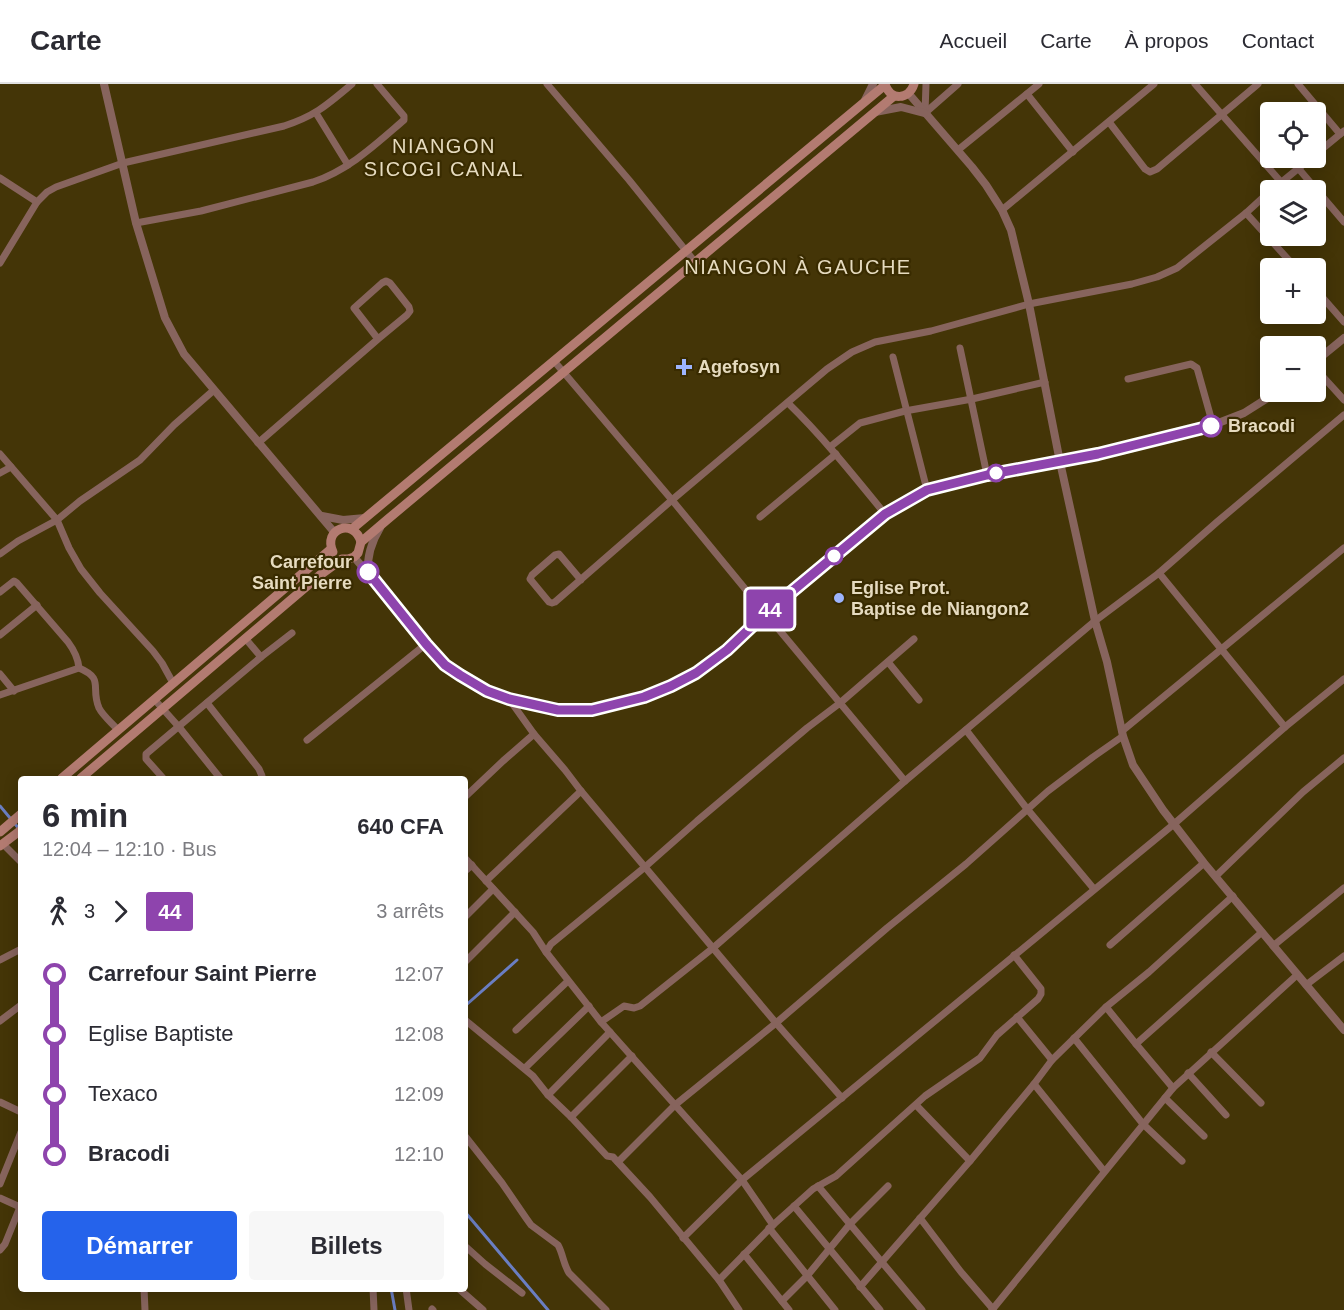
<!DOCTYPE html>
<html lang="fr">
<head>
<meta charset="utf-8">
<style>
  :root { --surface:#fff; --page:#f7f7f7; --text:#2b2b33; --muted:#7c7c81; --line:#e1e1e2; --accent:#2563eb }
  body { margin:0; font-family:Helvetica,sans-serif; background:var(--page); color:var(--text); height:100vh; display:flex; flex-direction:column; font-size:22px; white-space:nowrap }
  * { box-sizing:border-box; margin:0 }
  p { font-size:20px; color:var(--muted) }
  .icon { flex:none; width:33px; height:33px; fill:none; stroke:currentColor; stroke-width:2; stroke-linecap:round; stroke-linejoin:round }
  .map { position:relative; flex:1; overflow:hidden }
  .side { position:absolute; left:18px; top:692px; width:450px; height:516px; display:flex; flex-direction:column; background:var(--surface); border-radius:6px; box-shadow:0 3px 15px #0003 }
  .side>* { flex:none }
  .badge { padding:0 12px; border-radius:4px; font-size:21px; line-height:39px }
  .fabs { position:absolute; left:1260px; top:18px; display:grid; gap:12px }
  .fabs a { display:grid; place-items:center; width:66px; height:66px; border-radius:6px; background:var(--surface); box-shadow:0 3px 15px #0003; font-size:30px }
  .map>.badge { position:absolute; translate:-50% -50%; box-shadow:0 0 0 3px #fff }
  .legs { display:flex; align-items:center; gap:9px; height:66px; padding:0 24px; font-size:20px }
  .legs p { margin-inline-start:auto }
  .head { display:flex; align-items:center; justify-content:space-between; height:102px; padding:0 24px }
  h1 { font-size:33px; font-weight:600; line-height:45px }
  .cta { display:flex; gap:12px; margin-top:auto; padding:12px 24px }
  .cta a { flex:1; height:69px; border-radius:6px; background:var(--accent); color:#fff; font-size:24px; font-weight:600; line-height:69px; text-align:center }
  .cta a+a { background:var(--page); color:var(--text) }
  ul { padding:0 24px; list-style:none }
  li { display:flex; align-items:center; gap:21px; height:60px; font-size:22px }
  li i { display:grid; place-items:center; width:9px; height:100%; margin:0 8px; background:currentColor }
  li i::after { content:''; width:15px; height:15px; margin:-8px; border:4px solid; border-radius:50%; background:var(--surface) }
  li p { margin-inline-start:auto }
  li:first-child i { background:linear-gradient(#0000 50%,currentColor 0) }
  li:last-child i { background:linear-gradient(currentColor 50%,#0000 0) }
  header { display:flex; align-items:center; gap:36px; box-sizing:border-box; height:84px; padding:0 30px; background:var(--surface); border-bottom:2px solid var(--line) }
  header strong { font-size:28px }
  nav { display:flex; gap:33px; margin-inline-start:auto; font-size:21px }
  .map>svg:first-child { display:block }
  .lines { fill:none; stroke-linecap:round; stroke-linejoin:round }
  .stream { stroke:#6a7ec2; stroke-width:3 }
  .minor { stroke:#87645d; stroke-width:7 }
  .tertiary { stroke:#87645d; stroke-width:8 }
  .secondary { stroke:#b37b71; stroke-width:9 }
  .line-1-casing { stroke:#fff; stroke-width:14 }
  .line-1 { stroke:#8e44ad; stroke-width:9 }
  .poi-dot { fill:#9db4fd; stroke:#392b00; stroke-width:2 }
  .stop-1-dot { fill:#fff; stroke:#8e44ad; stroke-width:3 }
  .labels { text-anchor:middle; stroke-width:4.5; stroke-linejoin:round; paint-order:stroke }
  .poi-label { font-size:18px; font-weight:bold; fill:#e6dbbf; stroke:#392b00; text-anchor:start }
  .stop-label { font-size:18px; font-weight:bold; fill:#e6dbbf; stroke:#392b00; text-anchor:start }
  .neighbourhood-label { font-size:20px; letter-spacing:1.5px; fill:#e6dbbf; stroke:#392b00 }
</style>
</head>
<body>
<header>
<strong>Carte</strong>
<nav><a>Accueil</a><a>Carte</a><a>À propos</a><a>Contact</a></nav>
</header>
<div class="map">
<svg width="1344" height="1226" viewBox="0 0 1344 1226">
  <rect width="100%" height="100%" fill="#443507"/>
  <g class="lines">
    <!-- stream -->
    <g class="stream">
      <path d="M 0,722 L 20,746"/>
      <path d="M 465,922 L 517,876"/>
      <path d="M 465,1128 L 548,1226"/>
      <path d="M 391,1204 L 395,1226"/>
    </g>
    <!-- minor -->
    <g class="minor">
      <path d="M 547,0 L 629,96 L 695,178"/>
      <path d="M 1195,0 L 1281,98"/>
      <path d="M 1298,0 L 1340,50"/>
      <path d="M 1027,10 L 1073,68"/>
      <path d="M 316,29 L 348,81"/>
      <path d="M 925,29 L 958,0"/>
      <path d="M 925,29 L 926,0"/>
      <path d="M 1109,38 L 1145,85 L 1150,88 L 1157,85 L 1258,0"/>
      <path d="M 958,66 L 1039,0"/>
      <path d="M 1316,70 L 1344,47"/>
      <path d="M 1298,84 L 1344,138"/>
      <path d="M 0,94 L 37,118 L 47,108 L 56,103 L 123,79 L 284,42 C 315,32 327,21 352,0"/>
      <path d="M 1272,106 L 1311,74"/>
      <path d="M 1002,126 L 1154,0"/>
      <path d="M 1246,129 L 1296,184"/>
      <path d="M 136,139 L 201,127 L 313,98 C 349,86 376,60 404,36 L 404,32 L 377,0"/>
      <path d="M 0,179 L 37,118"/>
      <path d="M 1316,206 L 1344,238"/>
      <path d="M 960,264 L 987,391"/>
      <path d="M 893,273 L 927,406"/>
      <path d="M 554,277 L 672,416 L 751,512 L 840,619 L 914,555"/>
      <path d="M 1316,285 L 1344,316"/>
      <path d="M 1128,295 L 1191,280 L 1197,284 L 1213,341"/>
      <path d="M 788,319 C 823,353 854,392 885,430"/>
      <path d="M 258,359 L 378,255 L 407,231 L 410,227 L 409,223 L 390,199 L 386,197 L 382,199 L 354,224 L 378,255"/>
      <path d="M 830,363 L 860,339 L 905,327 L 972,315 L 1045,298"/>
      <path d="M 0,370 L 57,436 L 69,464 L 81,485 L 100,509 L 153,567 L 162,579 L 173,599"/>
      <path d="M 0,389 L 11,383"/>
      <path d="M 760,433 L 836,370"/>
      <path d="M 0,470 L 18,457 L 57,436 L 80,417 L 140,376 L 174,341 L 214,306"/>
      <path d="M 1159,489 L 1285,643"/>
      <path d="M 581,496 L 559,470 L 555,471 L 532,491 L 530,495 L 549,518 L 552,519 L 555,518 L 672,416 L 827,285 L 852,268 L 875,258 L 931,247 L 1029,220 L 1132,200 L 1157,193 L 1177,184 L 1246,129 L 1270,107"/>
      <path d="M 0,508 L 14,497 L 17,499 L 68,558 C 74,566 78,573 79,584"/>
      <path d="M 0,551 L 37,521"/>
      <path d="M 245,554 L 261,573"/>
      <path d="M 888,578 L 919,616"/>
      <path d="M 0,590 L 14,607"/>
      <path d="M 0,611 L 79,584 C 105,595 90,603 99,624 C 103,632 112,639 118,646"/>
      <path d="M 154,615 L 179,643 L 220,694"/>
      <path d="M 509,615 L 534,650 L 565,686 L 581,707 L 776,939 L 842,1014"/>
      <path d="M 207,619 L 259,685 L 262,692 L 262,694"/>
      <path d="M 966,646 L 1028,726 L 1094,805"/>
      <path d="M 1122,647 L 1344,464"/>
      <path d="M 307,656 L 426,560"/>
      <path d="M 163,694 L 146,675 L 146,670 L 261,573 L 292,549"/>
      <path d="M 465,713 L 503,677 L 534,650"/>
      <path d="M 3,760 L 21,778"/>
      <path d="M 465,774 L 533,848 L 546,868"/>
      <path d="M 465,787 L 472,781"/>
      <path d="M 1216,792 L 1303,708 L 1344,674"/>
      <path d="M 486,797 L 581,707"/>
      <path d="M 465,833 L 493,805"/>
      <path d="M 1110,861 L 1204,779"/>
      <path d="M 1273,862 L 1344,804"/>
      <path d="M 0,876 L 21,865"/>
      <path d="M 465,878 L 515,828"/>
      <path d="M 1306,901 L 1344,872"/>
      <path d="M 1106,923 L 1136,960"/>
      <path d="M 1017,933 L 1052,976"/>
      <path d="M 465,936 L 533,992 L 548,1011 L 571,1033 L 607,1072 L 613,1073 L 650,1113 L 719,1196 L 739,1226"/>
      <path d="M 0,937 L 21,921"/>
      <path d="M 601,938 L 624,922 L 634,924 L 640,922 L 713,864 L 905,697 L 1095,537 L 1159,489 L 1217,438 L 1344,331"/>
      <path d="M 516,946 L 568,897"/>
      <path d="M 1074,954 L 1143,1040 L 1182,1077"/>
      <path d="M 1211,968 L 1261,1019"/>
      <path d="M 525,984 L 589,922"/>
      <path d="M 1188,989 L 1226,1031"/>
      <path d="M 1034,1000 L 1104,1087"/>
      <path d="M 1173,1004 L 1136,960 L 1262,848"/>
      <path d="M 548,1011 L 610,948"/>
      <path d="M 1165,1014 L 1204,1052"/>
      <path d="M 0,1018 L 21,1028"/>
      <path d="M 916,1021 L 970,1077"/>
      <path d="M 571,1033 L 632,972"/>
      <path d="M 465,1052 L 502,1099 L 526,1134 L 531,1141 L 558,1161 C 563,1170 563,1179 569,1189 L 606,1226"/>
      <path d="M 618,1078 L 675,1021 L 776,939 L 887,844 L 966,780 L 1048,707 L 1093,673 L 1123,652"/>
      <path d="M 0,1100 L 21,1048"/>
      <path d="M 818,1102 L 922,1226"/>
      <path d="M 0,1114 L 20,1123 L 21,1121"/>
      <path d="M 794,1122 L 880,1226"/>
      <path d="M 920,1134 L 961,1188 L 993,1225"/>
      <path d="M 773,1141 L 742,1096 L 601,938 L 546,868 L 551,860 L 645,783 L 697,737 L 807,644 L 840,619 L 905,697"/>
      <path d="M 769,1144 L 835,1226"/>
      <path d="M 683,1154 L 742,1096 L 1174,740 L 1285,643 L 1344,595"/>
      <path d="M 465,1162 L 485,1180 L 522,1209"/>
      <path d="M 0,1166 L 5,1160 L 20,1123"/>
      <path d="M 744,1170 L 789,1226"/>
      <path d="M 719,1196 L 773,1141 L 813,1105 L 836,1092 L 925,1012 L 980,974 L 997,951 L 1038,915 L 1041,910 L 1041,905 L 1014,871"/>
      <path d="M 860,1203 L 970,1077 L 1034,1000 L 1052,976 L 1106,923 L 1149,888 L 1233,812"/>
      <path d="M 144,1204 L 145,1226"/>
      <path d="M 373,1204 L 374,1226"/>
      <path d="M 406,1204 L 409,1226"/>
      <path d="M 458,1204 L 483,1226"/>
      <path d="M 782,1217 L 807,1192 L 850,1140 L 888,1102"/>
      <path d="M 432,1225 L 433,1226"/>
      <path d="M 992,1226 L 1173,1004 L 1297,891"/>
    </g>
    <!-- tertiary -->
    <g class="tertiary">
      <path d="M 104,0 L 136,139 L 165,234 L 184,270 L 334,448"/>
      <path d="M 909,10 L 972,83 L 986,101 L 1002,126 L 1011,146 L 1029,220 L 1060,378 L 1095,537 L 1107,578 L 1123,652 L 1133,681 L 1163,726 L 1204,779 L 1344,946"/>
      <path d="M 865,16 L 873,0"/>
      <path d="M 875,28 L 901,23 L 924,29"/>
      <path d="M 1316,277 L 1344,254"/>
      <path d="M 322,432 L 343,436 L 365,434"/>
      <path d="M 354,473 L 389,514 L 426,560 L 445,581 L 460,591 L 487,607 L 509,615 L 558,626 L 592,626 L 644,613 L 671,602 L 697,589 L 727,566 L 766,529 L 885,430 L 927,406 L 987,391 L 1060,378 L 1134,362 L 1213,341 L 1244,329 L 1277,308"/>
      <path d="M 368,488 C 367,472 372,457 380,444"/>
    </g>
    <!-- secondary -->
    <g class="secondary">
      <path d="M 885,0 C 890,17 909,16 914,0"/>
      <path d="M 352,445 L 885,1"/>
      <path d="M 333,468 C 322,445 354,433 361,458"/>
      <path d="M 62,694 L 331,465"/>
      <path d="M 81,694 L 320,491 L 342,475 L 348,475 L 354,473 L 358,469 L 361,458 L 388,435 L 894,12"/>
      <path d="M 0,748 L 21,730"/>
      <path d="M 0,762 L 21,746"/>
    </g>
  </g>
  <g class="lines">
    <defs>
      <path id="line-1" d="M 368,488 L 426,560 L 445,581 L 460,591 L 487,607 L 509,615 L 558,626 L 592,626 L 644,613 L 671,602 L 696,589 L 727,566 L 766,529 L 885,430 L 927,406 L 987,391 L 1098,370 L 1211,342"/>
    </defs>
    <!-- line-1 casing -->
    <use href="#line-1" class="line-1-casing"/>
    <!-- line-1 -->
    <use href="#line-1" class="line-1"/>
  </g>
  <!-- markers -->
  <g class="poi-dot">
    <path d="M681 274h6v6h6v6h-6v6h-6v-6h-6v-6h6z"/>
    <circle cx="839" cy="514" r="6"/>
  </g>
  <g class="stop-1-dot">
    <circle cx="1211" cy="342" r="10"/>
    <circle cx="996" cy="389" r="8"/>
    <circle cx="834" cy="472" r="8"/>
    <circle cx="368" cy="488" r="10"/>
  </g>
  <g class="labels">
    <!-- poi labels -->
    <g class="poi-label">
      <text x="698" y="289">Agefosyn</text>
      <text x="851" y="510">Eglise Prot.<tspan x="851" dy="21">Baptise de Niangon2</tspan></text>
    </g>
    <!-- stop labels -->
    <g class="stop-label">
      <text x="1228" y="348">Bracodi</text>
      <text x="352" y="484" text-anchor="end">Carrefour<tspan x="352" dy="21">Saint Pierre</tspan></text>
    </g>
    <!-- neighbourhood labels -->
    <g class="neighbourhood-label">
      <text x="444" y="69">NIANGON<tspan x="444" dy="23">SICOGI CANAL</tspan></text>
      <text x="798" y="190">NIANGON À GAUCHE</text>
    </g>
  </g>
</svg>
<div class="fabs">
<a><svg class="icon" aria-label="locate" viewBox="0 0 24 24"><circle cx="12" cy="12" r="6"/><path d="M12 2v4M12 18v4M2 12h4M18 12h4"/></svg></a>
<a><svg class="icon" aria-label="layers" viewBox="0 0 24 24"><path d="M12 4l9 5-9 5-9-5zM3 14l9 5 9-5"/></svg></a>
<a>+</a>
<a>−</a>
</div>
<b class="badge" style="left:770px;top:525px;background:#8e44ad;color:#fff">44</b>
<section class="side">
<div class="head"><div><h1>6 min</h1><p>12:04 – 12:10 · Bus</p></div><b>640 CFA</b></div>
<div class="legs"><svg class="icon" aria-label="walk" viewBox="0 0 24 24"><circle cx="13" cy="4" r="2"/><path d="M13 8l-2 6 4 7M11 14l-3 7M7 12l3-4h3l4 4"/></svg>3<svg class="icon" aria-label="forward" viewBox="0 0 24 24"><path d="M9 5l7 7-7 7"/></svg><b class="badge" style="background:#8e44ad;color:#fff">44</b><p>3 arrêts</p></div>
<ul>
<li><i style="color:#8e44ad"></i><b>Carrefour Saint Pierre</b><p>12:07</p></li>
<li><i style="color:#8e44ad"></i><span>Eglise Baptiste</span><p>12:08</p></li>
<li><i style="color:#8e44ad"></i><span>Texaco</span><p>12:09</p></li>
<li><i style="color:#8e44ad"></i><b>Bracodi</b><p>12:10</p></li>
</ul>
<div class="cta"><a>Démarrer</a><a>Billets</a></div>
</section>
</div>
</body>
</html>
